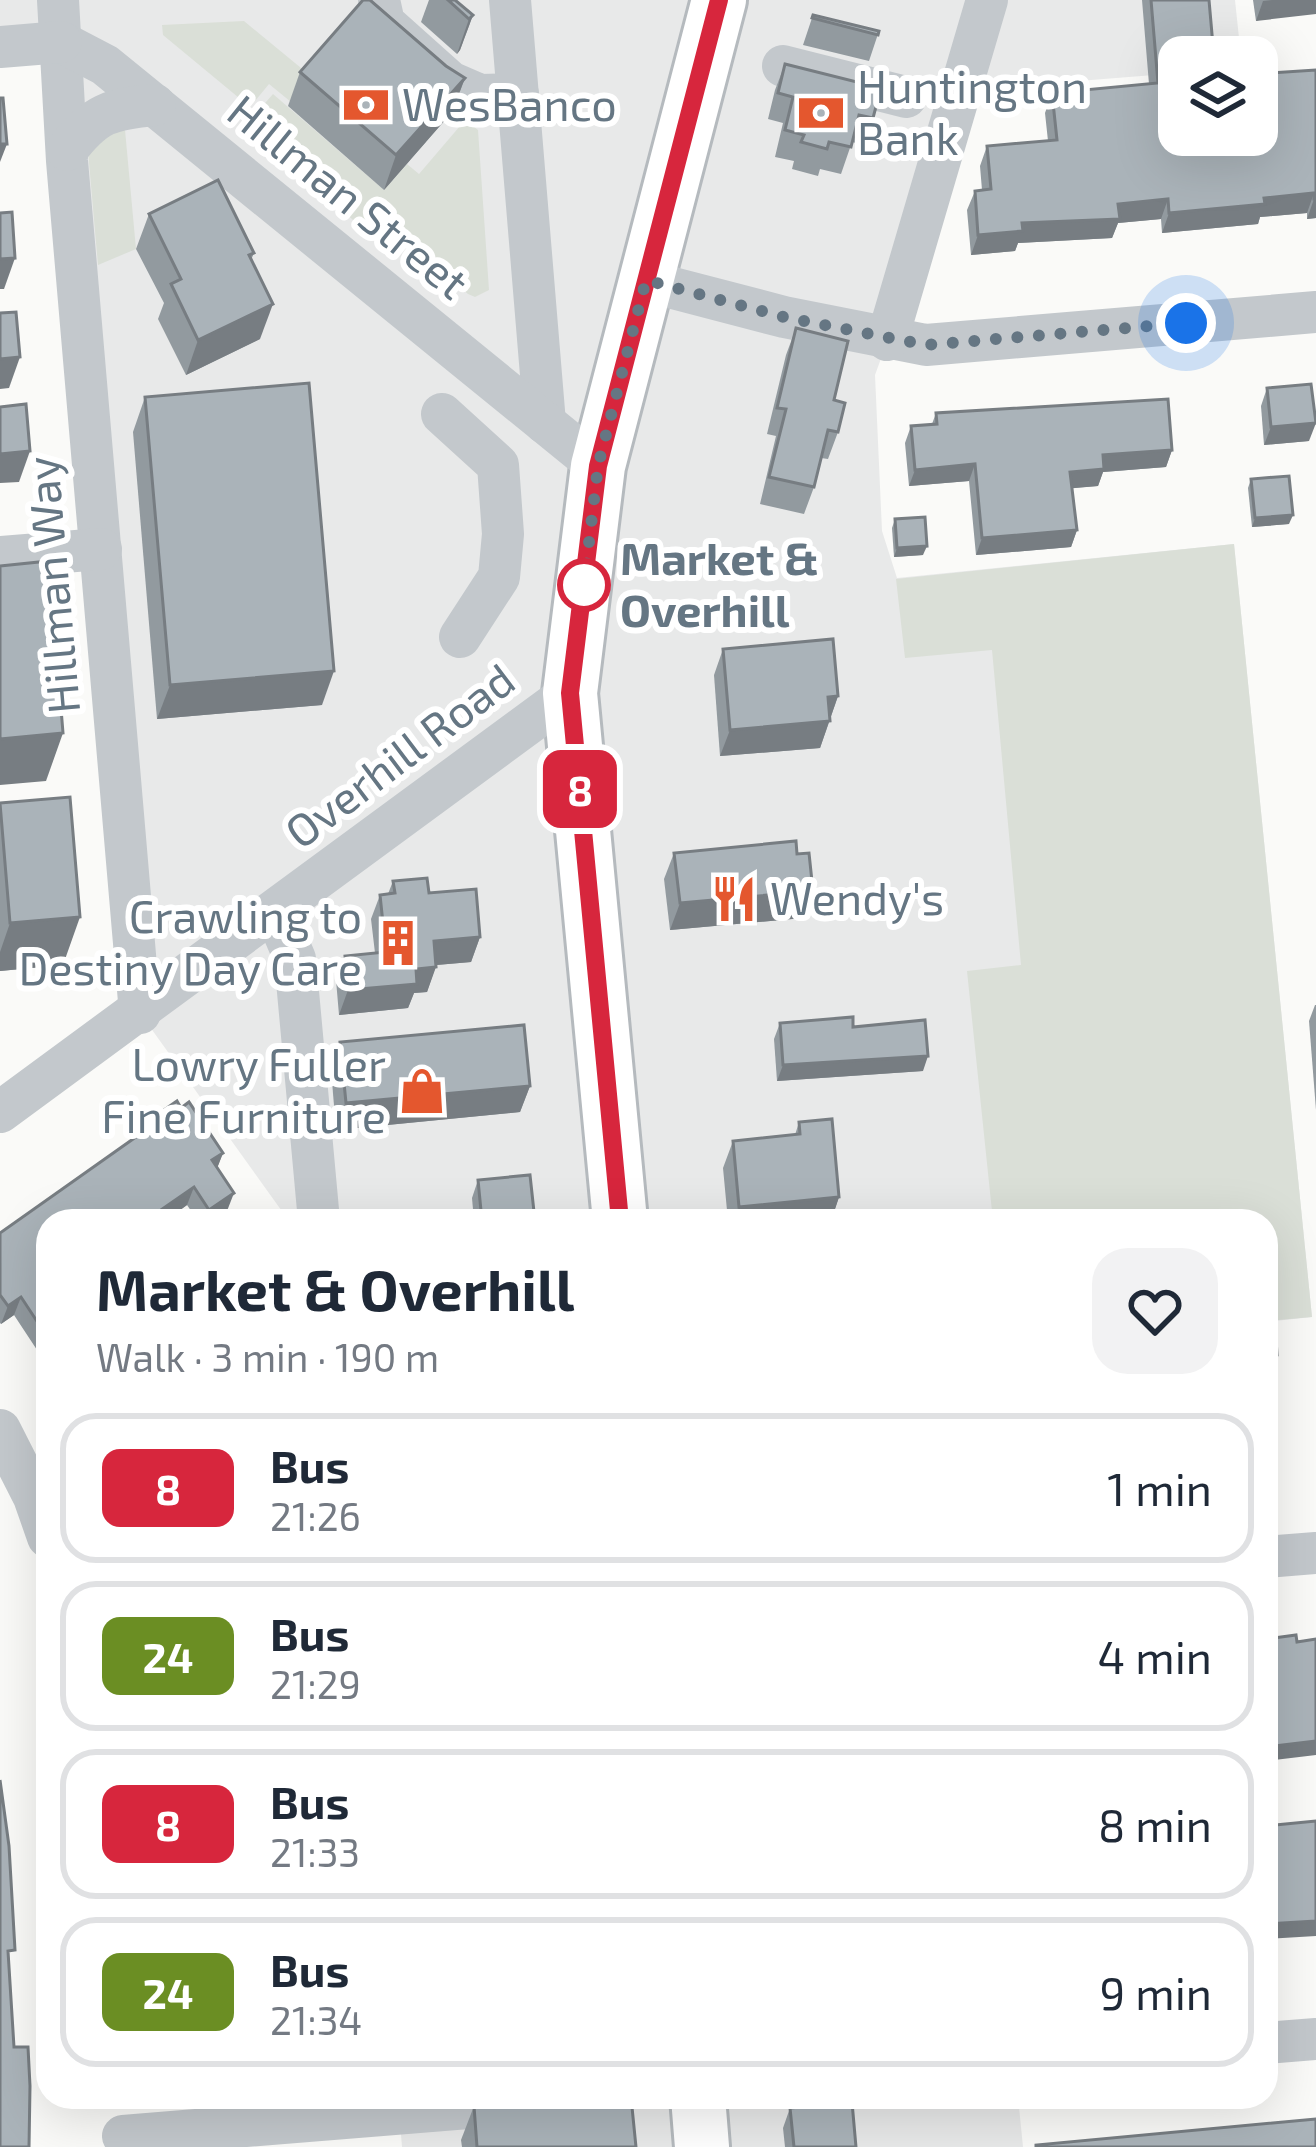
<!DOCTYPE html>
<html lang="en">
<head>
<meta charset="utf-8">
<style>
  :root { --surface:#fff; --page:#f2f2f3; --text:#1f2937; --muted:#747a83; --line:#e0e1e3 }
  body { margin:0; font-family:"Exo 2",sans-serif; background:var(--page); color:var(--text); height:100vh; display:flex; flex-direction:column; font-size:45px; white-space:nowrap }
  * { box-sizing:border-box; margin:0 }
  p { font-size:39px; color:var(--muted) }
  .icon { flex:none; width:66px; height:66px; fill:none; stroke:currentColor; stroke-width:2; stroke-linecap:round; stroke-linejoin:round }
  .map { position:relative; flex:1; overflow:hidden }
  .sheet { position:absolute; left:36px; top:1209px; width:1242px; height:900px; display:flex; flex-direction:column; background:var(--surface); border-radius:36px; box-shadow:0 12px 48px #0002 }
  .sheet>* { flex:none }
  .badge { padding:0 24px; border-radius:18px; font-size:42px; line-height:78px }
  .tools { position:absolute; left:1158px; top:36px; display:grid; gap:24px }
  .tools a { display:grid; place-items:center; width:120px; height:120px; border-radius:24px; background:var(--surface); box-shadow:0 12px 48px #0002; font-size:60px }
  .you { position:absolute; width:60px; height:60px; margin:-30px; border:9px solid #fff; border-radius:50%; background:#1a73e8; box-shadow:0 0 0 18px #1a73e833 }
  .map>.badge { position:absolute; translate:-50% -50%; box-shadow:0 0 0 6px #fff }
  .round { display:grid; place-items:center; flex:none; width:126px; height:126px; border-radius:36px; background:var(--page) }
  .head { display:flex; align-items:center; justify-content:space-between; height:204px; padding:0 60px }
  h1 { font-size:57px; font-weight:700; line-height:90px }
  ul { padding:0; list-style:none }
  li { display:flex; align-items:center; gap:36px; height:150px; margin:0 24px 18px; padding:0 36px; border:6px solid var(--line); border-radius:36px }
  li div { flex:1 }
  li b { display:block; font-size:45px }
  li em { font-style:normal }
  li .badge { min-width:132px; font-weight:700; text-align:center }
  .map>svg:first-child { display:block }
  .built { fill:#e8e9e9 }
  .green { fill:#dadfd7 }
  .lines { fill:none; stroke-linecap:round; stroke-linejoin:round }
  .major-casing { stroke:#b5babe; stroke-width:60 }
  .minor { stroke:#c3c8cc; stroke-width:42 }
  .major { stroke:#fff; stroke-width:54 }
  .wall { fill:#929a9f }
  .shaded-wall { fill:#777d82 }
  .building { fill:#aab3b9; stroke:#777d82; stroke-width:3 }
  .line-casing { stroke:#fff; stroke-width:27 }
  .line { stroke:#d7263d; stroke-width:18 }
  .walk { stroke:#657683; stroke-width:12; stroke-dasharray:0 21.6 }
  .stop-dot { fill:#fff; stroke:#d7263d; stroke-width:6 }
  .labels { text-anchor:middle; stroke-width:12; stroke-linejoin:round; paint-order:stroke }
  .poi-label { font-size:45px; fill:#657683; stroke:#fff; text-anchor:start }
  .street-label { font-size:45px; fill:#657683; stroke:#fff }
  .stop-label { font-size:45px; font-weight:bold; fill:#657683; stroke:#fff; text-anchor:start }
</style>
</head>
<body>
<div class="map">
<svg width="1316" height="2147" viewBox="0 0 1316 2147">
  <rect width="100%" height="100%" fill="#fafaf8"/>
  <!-- built -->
  <g class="built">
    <path d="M 0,0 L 1235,0 L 1241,57 L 1179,57 L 1179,73 L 979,89 L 875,375 L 882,531 L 897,578 L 1234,544 L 1312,1317 L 1266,1322 L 1266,1221 L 289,1221 L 140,1013 L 61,43 L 0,47 Z"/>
    <path d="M 398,2097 L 1018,2097 L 1023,2147 L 402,2147 Z"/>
  </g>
  <!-- green -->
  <g class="green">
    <path d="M 244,21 L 312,77 L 291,102 L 269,84 L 250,107 L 163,35 L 162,25 Z"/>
    <path d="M 273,94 L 384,190 L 407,164 L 419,174 L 460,126 L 462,117 L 478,130 L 489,290 L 475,297 L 468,294 L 380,221 L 368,233 L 245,126 Z"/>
    <path d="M 124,119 L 136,249 L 98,265 L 88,151 Z"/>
    <path d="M 1234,544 L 1312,1317 L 1266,1321 L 1266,1221 L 993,1221 L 967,971 L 1021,965 L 992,650 L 905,658 L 896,579 Z"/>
  </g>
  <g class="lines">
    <defs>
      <g id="major">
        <path d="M 620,1221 L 570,693 L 598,466 L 719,0"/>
        <path d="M 698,2097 L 702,2147"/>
      </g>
    </defs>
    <!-- major casing -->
    <use href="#major" class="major-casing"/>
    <!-- minor -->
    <g class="minor">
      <path d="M 58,0 L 67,161 L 140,1013"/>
      <path d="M 379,0 L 384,23 L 450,82 L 480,95 L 518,94"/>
      <path d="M 510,0 L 545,423"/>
      <path d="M 61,42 L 105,65 L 598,466"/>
      <path d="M 0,47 L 61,42"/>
      <path d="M 783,66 L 906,97"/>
      <path d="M 67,150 C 95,113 110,109 155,105"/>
      <path d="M 646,281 L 784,317 L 926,345 L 1316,312"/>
      <path d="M 887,340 L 987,0"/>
      <path d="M 442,414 L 498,465 L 503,534 L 499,577 L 460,637"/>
      <path d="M 0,557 L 101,549"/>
      <path d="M 275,912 L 295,959 L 319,1221"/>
      <path d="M 0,1112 L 570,693"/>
      <path d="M 0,1430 L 34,1497 L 48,1537"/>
      <path d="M 1266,1557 L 1316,1553"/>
      <path d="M 1266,2043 L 1316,2039"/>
      <path d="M 123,2136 L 603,2097"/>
    </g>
    <!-- major -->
    <use href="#major" class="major"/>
  </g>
  <!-- wall -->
  <g class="wall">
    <path d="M 429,0 L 455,0 L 473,15 L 460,50 L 457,54 L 421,22 Z"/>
    <path d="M 1142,0 L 1209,0 L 1179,135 L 1316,70 L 1316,218 L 1307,219 L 1307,213 L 1260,217 L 1258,224 L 1162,233 L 1161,219 L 1118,223 L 1112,238 L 1018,243 L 1015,251 L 971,255 L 967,210 L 975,191 L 982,190 L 980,166 L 987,146 L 1048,141 L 1045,113 L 1052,93 L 1149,84 Z"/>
    <path d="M 1253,0 L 1316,0 L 1256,21 Z"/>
    <path d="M 813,15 L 879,31 L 869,61 L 803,45 Z"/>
    <path d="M 785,64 L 873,118 L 864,145 L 852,142 L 841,174 L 820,169 L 818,176 L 792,169 L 794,161 L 775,157 L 783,123 L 768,119 L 775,90 Z"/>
    <path d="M 446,66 L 465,78 L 452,112 L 384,190 L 288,106 L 300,72 Z"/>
    <path d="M 149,214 L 254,253 L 251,260 L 260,339 L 186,375 L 158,319 L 164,303 L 136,249 Z"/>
    <path d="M 796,328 L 838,432 L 828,459 L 821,458 L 814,487 L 804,514 L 760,504 L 776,436 L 767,434 L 786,355 Z"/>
    <path d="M 1267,388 L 1309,441 L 1264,445 L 1261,406 Z"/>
    <path d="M 145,397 L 322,705 L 157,719 L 133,432 Z"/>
    <path d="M 936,413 L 1172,450 L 1166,467 L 1103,472 L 1098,486 L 1072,488 L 1077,530 L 1071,547 L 976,555 L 969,481 L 909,486 L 905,443 L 911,426 L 932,424 Z"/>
    <path d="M 1251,479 L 1289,524 L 1252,527 L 1248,488 Z"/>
    <path d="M 895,519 L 923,555 L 894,557 L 892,528 Z"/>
    <path d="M 723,649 L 838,696 L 820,748 L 720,756 L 714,675 Z"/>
    <path d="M 0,803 L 63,965 L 0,971 Z"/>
    <path d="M 674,853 L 803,918 L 670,930 L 664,879 Z"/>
    <path d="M 393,881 L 429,893 L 480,937 L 471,962 L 436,965 L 427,992 L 414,993 L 408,1008 L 339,1015 L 336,980 L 345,956 L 375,953 L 371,919 L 380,895 L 388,894 Z"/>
    <path d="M 1315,1005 L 1316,1005 L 1316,1110 L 1309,1021 Z"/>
    <path d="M 780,1023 L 853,1027 L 923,1071 L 777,1081 L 774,1039 Z"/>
    <path d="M 340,1042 L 530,1086 L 520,1112 L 336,1130 L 331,1069 Z"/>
    <path d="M 181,1108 L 223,1153 L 217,1168 L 227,1211 L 213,1221 L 198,1221 L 187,1205 L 165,1221 L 48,1221 L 48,1352 L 41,1356 L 14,1315 L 1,1324 L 0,1323 L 0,1233 L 143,1133 L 147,1122 Z"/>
    <path d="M 799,1122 L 839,1197 L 831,1221 L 728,1221 L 723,1168 L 733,1141 L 795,1135 Z"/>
    <path d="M 478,1180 L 535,1221 L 474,1221 L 472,1198 Z"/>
    <path d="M 474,2106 L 636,2147 L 462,2147 L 461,2140 Z"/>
    <path d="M 790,2108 L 856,2147 L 785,2147 L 783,2128 Z"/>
  </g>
  <!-- shaded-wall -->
  <g class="shaded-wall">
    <path d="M 1272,0 L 1316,0 L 1316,14 L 1256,21 L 1263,1 Z"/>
    <path d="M 473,15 L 460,50 L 457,54 L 469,19 Z"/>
    <path d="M 465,78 L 452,112 L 384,190 L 396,155 Z"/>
    <path d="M 0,144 L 7,144 L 0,162 Z"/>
    <path d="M 1314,193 L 1307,213 L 1260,217 L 1258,224 L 1162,233 L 1169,213 L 1264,198 Z"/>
    <path d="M 1168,199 L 1161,219 L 1118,223 L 1112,238 L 1018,243 L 1015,251 L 971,255 L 978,235 L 1022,223 L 1118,204 Z"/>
    <path d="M 1314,199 L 1316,199 L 1316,218 L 1307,219 Z"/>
    <path d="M 15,258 L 4,289 L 0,289 L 0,259 Z"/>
    <path d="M 273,304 L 260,339 L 186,375 L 198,340 Z"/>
    <path d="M 20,357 L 9,388 L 0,389 L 0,359 Z"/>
    <path d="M 1316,423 L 1309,441 L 1264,445 L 1271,427 Z"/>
    <path d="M 1172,450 L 1166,467 L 1103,472 L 1098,486 L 1064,489 L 1070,472 L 1103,455 Z"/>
    <path d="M 30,451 L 19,482 L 0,483 L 0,454 Z"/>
    <path d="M 975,464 L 969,481 L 909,486 L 915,470 Z"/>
    <path d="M 1293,515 L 1289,524 L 1252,527 L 1255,518 Z"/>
    <path d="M 1077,530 L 1071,547 L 976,555 L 982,538 Z"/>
    <path d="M 927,546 L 923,555 L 894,557 L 897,548 Z"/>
    <path d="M 334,671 L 322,705 L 157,719 L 170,685 Z"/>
    <path d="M 838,696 L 820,748 L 720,756 L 730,730 L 828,697 Z"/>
    <path d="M 63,733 L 46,781 L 0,785 L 0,739 Z"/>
    <path d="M 813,891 L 803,918 L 670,930 L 680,903 Z"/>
    <path d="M 80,917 L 63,965 L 0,971 L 0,952 L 10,923 Z"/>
    <path d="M 480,937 L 471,962 L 425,966 L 434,941 Z"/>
    <path d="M 436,967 L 427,992 L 414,993 L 408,1008 L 339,1015 L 348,990 L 416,969 Z"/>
    <path d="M 928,1056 L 923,1071 L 777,1081 L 783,1065 Z"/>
    <path d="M 530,1086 L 520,1112 L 336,1130 L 346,1103 Z"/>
    <path d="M 223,1153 L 216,1171 L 212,1160 Z"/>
    <path d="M 194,1187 L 187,1205 L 165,1221 L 145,1221 Z"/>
    <path d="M 234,1193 L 227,1211 L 213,1221 L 205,1221 L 209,1210 Z"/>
    <path d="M 839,1197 L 831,1221 L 734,1221 L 739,1207 Z"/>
    <path d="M 21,1297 L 14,1315 L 1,1324 L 8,1306 Z"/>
    <path d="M 48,1338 L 48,1352 L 41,1356 Z"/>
    <path d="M 1277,1355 L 1274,1364 L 1266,1365 L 1266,1356 Z"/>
    <path d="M 1316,1741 L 1316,1755 L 1266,1761 L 1266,1747 Z"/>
    <path d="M 1316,1921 L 1316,1936 L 1266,1939 L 1266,1924 Z"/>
  </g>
  <!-- building -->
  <g class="building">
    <path d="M 363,0 L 370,0 L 446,66 L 465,78 L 396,155 L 300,72 Z"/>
    <path d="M 448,0 L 455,0 L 473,15 L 469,19 Z"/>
    <path d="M 1151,0 L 1209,0 L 1214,57 L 1179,57 L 1179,135 L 1257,135 L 1257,74 L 1316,70 L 1316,199 L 1314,199 L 1314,193 L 1264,198 L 1265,204 L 1169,213 L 1168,199 L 1118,204 L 1120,219 L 1022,223 L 1023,231 L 978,235 L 975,191 L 991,189 L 987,146 L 1057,140 L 1052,93 L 1158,83 Z"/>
    <path d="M 813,15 L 879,31 L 878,35 L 812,18 Z"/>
    <path d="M 785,64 L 881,88 L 873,118 L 859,115 L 851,147 L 829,142 L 827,149 L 801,142 L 804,135 L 785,130 L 793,97 L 778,93 Z"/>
    <path d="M 0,98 L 3,98 L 7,144 L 0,144 Z"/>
    <path d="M 218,180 L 254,253 L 249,255 L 273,304 L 198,340 L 171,284 L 181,279 L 149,214 Z"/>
    <path d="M 12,212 L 15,258 L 0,259 L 0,213 Z"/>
    <path d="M 16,312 L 20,357 L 0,359 L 0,313 Z"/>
    <path d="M 796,328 L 848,341 L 834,400 L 845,403 L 838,432 L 828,430 L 814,487 L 769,477 L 786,409 L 777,408 Z"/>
    <path d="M 309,383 L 334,671 L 170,685 L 145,397 Z"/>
    <path d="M 1311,384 L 1316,423 L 1271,427 L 1267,388 Z"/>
    <path d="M 1168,399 L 1172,450 L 1103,455 L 1104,469 L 1070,472 L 1077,530 L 982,538 L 975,464 L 915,470 L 911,426 L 937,424 L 936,413 Z"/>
    <path d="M 26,404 L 30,451 L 0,454 L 0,407 Z"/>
    <path d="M 1289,476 L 1293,515 L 1255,518 L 1251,479 Z"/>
    <path d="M 925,517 L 927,546 L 897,548 L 895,519 Z"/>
    <path d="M 49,561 L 63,733 L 0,739 L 0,566 Z"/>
    <path d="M 833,639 L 838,696 L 828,697 L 830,721 L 730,730 L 723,649 Z"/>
    <path d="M 70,797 L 80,917 L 10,923 L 0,803 Z"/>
    <path d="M 796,841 L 797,854 L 809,853 L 813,891 L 680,903 L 674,853 Z"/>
    <path d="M 427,878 L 429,893 L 476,889 L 480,937 L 434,941 L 436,967 L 416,969 L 417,984 L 348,990 L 345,956 L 386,952 L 380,895 L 395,893 L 393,881 Z"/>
    <path d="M 853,1017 L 853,1027 L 925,1020 L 928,1056 L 783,1065 L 780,1023 Z"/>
    <path d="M 524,1025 L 530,1086 L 346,1103 L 340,1042 Z"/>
    <path d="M 177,1101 L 181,1108 L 189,1102 L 223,1153 L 212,1160 L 234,1193 L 209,1210 L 194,1187 L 145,1221 L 48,1221 L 48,1338 L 21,1297 L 8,1306 L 0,1295 L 0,1233 L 150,1127 L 147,1122 Z"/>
    <path d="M 832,1119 L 839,1197 L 739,1207 L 733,1141 L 800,1134 L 799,1122 Z"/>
    <path d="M 530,1175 L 535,1221 L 482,1221 L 478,1180 Z"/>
    <path d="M 1275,1321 L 1277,1355 L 1266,1356 L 1266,1322 Z"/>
    <path d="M 1296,1635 L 1297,1642 L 1316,1639 L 1316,1741 L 1266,1747 L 1266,1639 Z"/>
    <path d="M 0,1780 L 9,1846 L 15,1950 L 8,1951 L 14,2047 L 28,2047 L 30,2086 L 29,2147 L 0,2147 Z"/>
    <path d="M 1316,1821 L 1316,1921 L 1266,1924 L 1266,1826 Z"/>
    <path d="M 573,2097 L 631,2097 L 636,2147 L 477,2147 L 474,2106 Z"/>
    <path d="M 852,2102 L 856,2147 L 794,2147 L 790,2108 Z"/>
    <path d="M 1316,2119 L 1316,2147 L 1036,2147 L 1036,2145 Z"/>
  </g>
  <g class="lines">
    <defs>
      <path id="line" d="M 620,1221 L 570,693 L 598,466 L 719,0"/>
    </defs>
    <!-- line casing -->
    <use href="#line" class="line-casing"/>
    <!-- line -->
    <use href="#line" class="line"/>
    <!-- walk -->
    <path class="walk" d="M 584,585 L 598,466 L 646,280 L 784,317 L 926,345 L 1186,323"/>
  </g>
  <!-- icons -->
  <defs>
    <symbol id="bank-bare" viewBox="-9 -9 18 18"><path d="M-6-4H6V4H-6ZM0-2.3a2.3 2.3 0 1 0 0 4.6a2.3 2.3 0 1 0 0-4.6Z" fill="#e4572e" stroke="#fff" stroke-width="2.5" paint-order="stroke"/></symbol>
    <symbol id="restaurant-bare" viewBox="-9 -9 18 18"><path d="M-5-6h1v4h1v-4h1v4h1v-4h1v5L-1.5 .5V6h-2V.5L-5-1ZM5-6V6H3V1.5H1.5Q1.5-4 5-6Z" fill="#e4572e" stroke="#fff" stroke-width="2.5" paint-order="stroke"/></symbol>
    <symbol id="building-bare" viewBox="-9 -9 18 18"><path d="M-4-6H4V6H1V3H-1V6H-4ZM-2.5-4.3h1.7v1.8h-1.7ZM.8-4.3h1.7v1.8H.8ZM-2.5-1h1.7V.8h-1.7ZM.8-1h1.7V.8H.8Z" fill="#e4572e" stroke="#fff" stroke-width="2.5" paint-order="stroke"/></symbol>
    <symbol id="shop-bare" viewBox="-9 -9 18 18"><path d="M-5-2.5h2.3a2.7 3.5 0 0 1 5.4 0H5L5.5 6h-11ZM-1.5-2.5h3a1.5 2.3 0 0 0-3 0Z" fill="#e4572e" stroke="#fff" stroke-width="2.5" paint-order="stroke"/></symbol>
  </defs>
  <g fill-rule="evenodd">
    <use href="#bank-bare" x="333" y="72" width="66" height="66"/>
    <use href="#bank-bare" x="788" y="80" width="66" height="66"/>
    <use href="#restaurant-bare" x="701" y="866" width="66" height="66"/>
    <use href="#building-bare" x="365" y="910" width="66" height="66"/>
    <use href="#shop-bare" x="389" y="1058" width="66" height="66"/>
  </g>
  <!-- markers -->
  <circle class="stop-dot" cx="584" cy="585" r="24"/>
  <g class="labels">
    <!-- poi labels -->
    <g class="poi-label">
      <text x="857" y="103">Huntington<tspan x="857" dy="52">Bank</tspan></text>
      <text x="402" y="121">WesBanco</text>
      <text x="770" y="915">Wendy's</text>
      <text x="362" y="933" text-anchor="end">Crawling to<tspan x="362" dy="52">Destiny Day Care</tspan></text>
      <text x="386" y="1081" text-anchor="end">Lowry Fuller<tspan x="386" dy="52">Fine Furniture</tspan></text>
    </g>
    <!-- street labels -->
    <g class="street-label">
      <text transform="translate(348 197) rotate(39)" y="16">Hillman Street</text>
      <text transform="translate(53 585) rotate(-95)" y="16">Hillman Way</text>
      <text transform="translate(400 756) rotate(-37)" y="16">Overhill Road</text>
    </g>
    <!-- stop labels -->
    <g class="stop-label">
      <text x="620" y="575">Market &amp;<tspan x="620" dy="52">Overhill</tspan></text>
    </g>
  </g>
</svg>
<div class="tools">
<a><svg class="icon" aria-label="layers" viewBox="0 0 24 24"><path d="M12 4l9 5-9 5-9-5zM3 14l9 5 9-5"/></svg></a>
</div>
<div class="you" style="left:1186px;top:323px"></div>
<b class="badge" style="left:580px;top:789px;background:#d7263d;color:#fff">8</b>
<section class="sheet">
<div class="head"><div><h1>Market &amp; Overhill</h1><p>Walk · 3 min · 190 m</p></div><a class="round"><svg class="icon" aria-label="heart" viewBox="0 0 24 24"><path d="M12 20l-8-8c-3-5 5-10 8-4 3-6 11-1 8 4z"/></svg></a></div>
<ul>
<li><span class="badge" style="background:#d7263d;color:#fff">8</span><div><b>Bus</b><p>21:26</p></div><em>1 min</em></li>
<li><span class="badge" style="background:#6b8e23;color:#fff">24</span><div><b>Bus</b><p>21:29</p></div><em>4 min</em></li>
<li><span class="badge" style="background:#d7263d;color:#fff">8</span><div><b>Bus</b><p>21:33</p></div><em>8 min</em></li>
<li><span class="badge" style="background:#6b8e23;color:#fff">24</span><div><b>Bus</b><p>21:34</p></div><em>9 min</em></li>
</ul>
</section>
</div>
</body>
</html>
